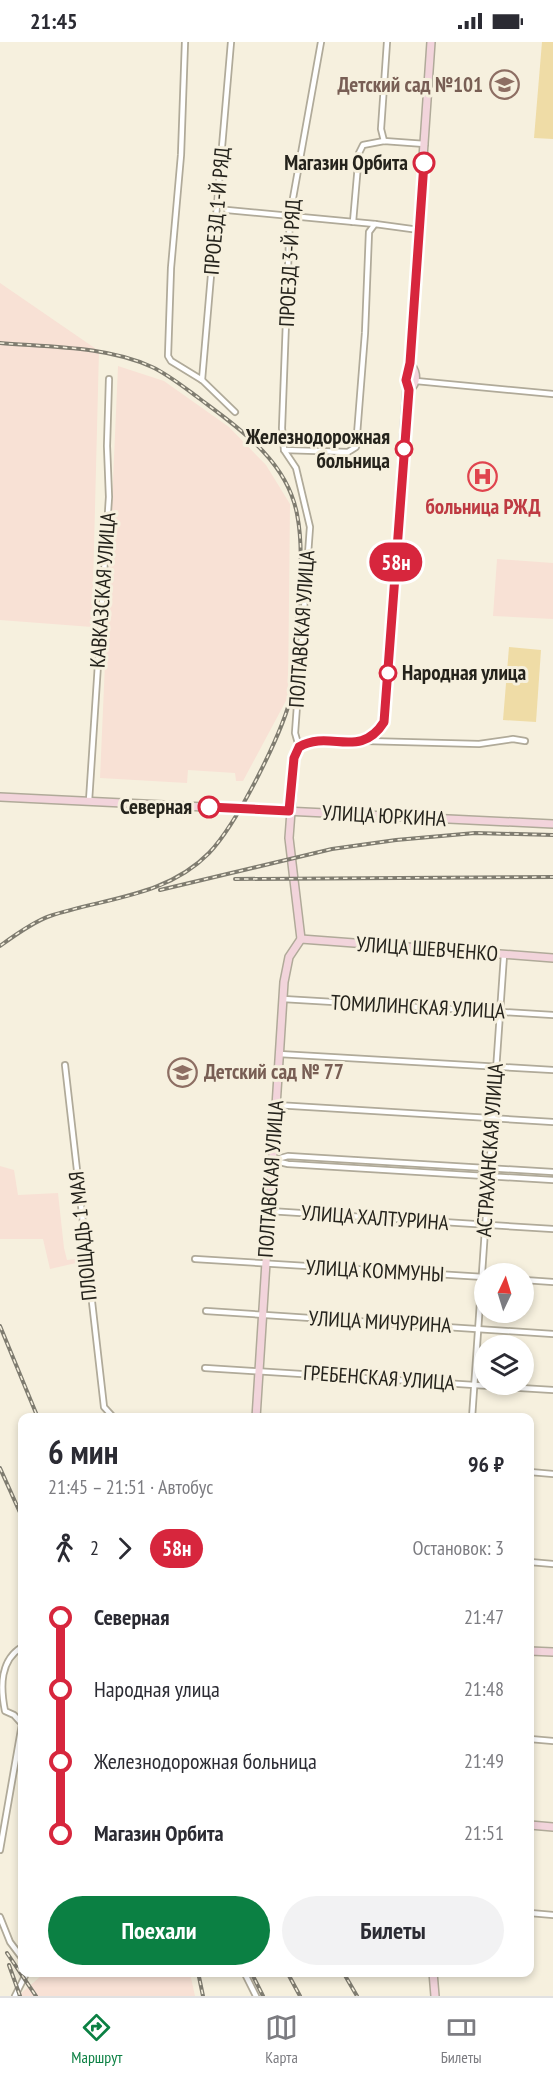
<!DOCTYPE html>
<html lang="ru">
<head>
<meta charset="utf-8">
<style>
  :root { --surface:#fff; --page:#f2f2f3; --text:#2b2b33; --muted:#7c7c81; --line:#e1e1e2; --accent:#0b8043 }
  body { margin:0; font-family:"PT Sans Narrow",sans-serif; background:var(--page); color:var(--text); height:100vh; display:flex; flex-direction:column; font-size:22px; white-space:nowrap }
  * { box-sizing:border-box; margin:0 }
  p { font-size:20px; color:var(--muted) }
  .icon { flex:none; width:33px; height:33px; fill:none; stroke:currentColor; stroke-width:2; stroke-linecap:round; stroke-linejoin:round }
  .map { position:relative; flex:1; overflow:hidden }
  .drawer { position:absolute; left:18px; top:1371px; width:516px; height:564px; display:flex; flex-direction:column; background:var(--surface); border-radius:12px; box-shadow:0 3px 9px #0003 }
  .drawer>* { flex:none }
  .badge { padding:0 12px; border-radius:20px; font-size:21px; line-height:39px }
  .needle { width:39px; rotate:4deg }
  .controls { position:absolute; left:474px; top:1221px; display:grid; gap:12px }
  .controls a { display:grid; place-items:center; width:60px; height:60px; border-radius:50%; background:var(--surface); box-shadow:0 3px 9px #0003; font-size:30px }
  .map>.badge { position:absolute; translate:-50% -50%; box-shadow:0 0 0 3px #fff }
  .legs { display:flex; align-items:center; gap:9px; height:66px; padding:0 30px; font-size:20px }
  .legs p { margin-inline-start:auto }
  .overview { display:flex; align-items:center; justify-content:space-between; height:102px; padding:0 30px }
  h1 { font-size:33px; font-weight:700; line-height:45px }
  .button { display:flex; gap:12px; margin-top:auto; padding:12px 30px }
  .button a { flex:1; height:69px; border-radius:36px; background:var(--accent); color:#fff; font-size:24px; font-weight:700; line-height:69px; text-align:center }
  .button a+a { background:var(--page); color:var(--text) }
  ul { padding:0 30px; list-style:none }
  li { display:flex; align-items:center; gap:21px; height:72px; font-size:22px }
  li i { display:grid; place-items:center; width:9px; height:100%; margin:0 8px; background:currentColor }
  li i::after { content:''; width:15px; height:15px; margin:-8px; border:4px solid; border-radius:50%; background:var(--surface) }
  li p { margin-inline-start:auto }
  li:first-child i { background:linear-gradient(#0000 50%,currentColor 0) }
  li:last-child i { background:linear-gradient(currentColor 50%,#0000 0) }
  .status { display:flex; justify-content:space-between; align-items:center; height:42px; padding:0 30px; background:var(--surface); direction:ltr }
  .status svg { height:16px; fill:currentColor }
  .tabs { display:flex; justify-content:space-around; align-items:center; height:84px; border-top:2px solid var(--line); background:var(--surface); font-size:16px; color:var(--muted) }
  .tabs a { display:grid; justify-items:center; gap:3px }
  .tabs .selected { color:var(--accent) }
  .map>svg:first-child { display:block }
  .industrial { fill:#f8e1d5 }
  .green { fill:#efdca6 }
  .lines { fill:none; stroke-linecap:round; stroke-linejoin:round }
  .street-casing { stroke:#b0aa99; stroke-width:8 }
  .secondary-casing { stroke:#b0aa99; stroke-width:10 }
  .street { stroke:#fff; stroke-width:4.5 }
  .secondary { stroke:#f2d4db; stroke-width:7 }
  .rail-casing { stroke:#7f7c70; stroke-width:4 }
  .rail { stroke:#f6f0de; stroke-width:1.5; stroke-dasharray:4.5; stroke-linecap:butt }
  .line-1-casing { stroke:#fff; stroke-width:14 }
  .line-1 { stroke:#d7263d; stroke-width:9 }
  .stop-1-dot { fill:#fff; stroke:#d7263d; stroke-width:3 }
  .labels { text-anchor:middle; stroke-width:6; stroke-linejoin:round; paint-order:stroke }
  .education-label { font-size:21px; font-weight:bold; fill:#785e54; stroke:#f6f0de; text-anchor:end }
  .stop-label { font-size:21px; font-weight:bold; fill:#25231c; stroke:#f6f0de; text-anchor:end }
  .street-label { font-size:21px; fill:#25231c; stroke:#f6f0de }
  .health-label { font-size:21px; font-weight:bold; fill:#be3a42; stroke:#f6f0de }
</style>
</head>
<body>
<div class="status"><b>21:45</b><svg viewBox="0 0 49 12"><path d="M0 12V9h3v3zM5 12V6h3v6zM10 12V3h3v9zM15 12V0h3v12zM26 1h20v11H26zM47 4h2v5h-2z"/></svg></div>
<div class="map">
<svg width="553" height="1954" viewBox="0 0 553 1954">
  <rect width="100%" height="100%" fill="#f6f0de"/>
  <!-- industrial -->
  <g class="industrial">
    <path d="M 0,241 L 99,309 L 92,585 L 0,578 Z"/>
    <path d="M 118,324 L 164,339 L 229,385 L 266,423 L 290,462 L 288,655 L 243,739 L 236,739 L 235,731 L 188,728 L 187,741 L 100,736 Z"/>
    <path d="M 497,517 L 553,521 L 553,577 L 493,574 Z"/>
    <path d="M 0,1124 L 14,1128 L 18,1153 L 58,1151 L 64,1206 L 67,1218 L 75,1217 L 76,1221 L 50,1227 L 43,1197 L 0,1197 Z"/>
    <path d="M 51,1930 L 190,1931 L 195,1954 L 18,1954 L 41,1934 Z"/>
  </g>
  <!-- green -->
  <g class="green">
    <path d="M 542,0 L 553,0 L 553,97 L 534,96 Z"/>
    <path d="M 509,605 L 541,608 L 536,680 L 503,678 Z"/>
  </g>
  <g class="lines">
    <defs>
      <g id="street">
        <path d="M 185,0 L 181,113 L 171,226 L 168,314 L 171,319 L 202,338 L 235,370"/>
        <path d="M 384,99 L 381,87 L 387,0"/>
        <path d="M 227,168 L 375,182"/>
        <path d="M 353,180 L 359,111 L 363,103 L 384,99 L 425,102"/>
        <path d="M 202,338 L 231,0"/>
        <path d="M 416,339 L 553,352"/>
        <path d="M 284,408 L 348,410 L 356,405 L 365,291 L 369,190 L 375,182 L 419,188"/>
        <path d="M 366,699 L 479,702 L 513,697 L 525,699"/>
        <path d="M 299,705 L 295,691 L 310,485 L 296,426 L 284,408 L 282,386 L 290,173 L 321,0"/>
        <path d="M 89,759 L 109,455 L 107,404 L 109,337"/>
        <path d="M 283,957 L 553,973"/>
        <path d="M 279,1012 L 553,1028"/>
        <path d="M 65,1023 L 104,1365 L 114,1376"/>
        <path d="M 276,1063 L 553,1080"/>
        <path d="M 273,1118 L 288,1114 L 553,1130"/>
        <path d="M 275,1119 L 288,1122 L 553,1138"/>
        <path d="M 269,1169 L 553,1187"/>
        <path d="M 195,1217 L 484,1235"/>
        <path d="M 524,1238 L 553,1240"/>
        <path d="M 206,1269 L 553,1292"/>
        <path d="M 205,1326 L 553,1348"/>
        <path d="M 472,1376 L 504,913"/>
        <path d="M 530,1430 L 553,1432"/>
        <path d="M 530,1520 L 553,1522"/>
        <path d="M 530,1697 L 553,1699"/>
        <path d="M 0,1808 L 22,1682 L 14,1673 L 5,1669 C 0,1644 0,1618 22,1605"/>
        <path d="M 530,1871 L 553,1873"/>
        <path d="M 0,1875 L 10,1900 L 22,1916"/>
        <path d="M 244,1930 L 256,1954"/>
        <path d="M 15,1954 L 27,1930"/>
      </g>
      <g id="secondary">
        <path d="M 409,348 C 418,340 417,331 410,321"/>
        <path d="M 0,755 L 553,782"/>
        <path d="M 301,897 L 553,916"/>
        <path d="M 256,1376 L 284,940 L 289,915 L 301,897 L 289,796 L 295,716 L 299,705 L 307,701 C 338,696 364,712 384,680 L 431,0"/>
        <path d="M 530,1609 L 553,1610"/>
        <path d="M 530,1783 L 553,1785"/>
        <path d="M 433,1930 L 435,1954"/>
      </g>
    </defs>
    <!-- street casing -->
    <use href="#street" class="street-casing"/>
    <!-- secondary casing -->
    <use href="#secondary" class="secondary-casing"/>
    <!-- street -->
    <use href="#street" class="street"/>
    <!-- secondary -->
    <use href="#secondary" class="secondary"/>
    <defs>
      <g id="rail">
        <path d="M 0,301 C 49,305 106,304 152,325 C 169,333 185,346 200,357 C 240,387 287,419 297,472 C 305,512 298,556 296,597 C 295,614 296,633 292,650 C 284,689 237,782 209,811 C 166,855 104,856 50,874 C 33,880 15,893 0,904"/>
        <path d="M 235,837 L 553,835"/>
        <path d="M 160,848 L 332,807 L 396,798 L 475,791 L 553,793"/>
        <path d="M 0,1284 L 38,1376"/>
        <path d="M 0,1426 L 22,1475"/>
        <path d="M 7,1911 L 36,1954"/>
        <path d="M 9,1923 L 20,1954"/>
        <path d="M 198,1930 L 203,1954"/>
        <path d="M 251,1930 L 263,1954"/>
        <path d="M 287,1930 L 300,1954"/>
        <path d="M 343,1930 L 357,1954"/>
      </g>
    </defs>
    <!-- rail casing -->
    <use href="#rail" class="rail-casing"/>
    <!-- rail -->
    <use href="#rail" class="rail"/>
  </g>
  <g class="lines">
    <defs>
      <path id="line-1" d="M 209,765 L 289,769 L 294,716 L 299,705 C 330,687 360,718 384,680 L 409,348 L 406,338 L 410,321 L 424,121"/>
    </defs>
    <!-- line-1 casing -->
    <use href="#line-1" class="line-1-casing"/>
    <!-- line-1 -->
    <use href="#line-1" class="line-1"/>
  </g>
  <!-- icons -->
  <defs>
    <symbol id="school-ring" viewBox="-11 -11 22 22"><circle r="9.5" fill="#f6f0de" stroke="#8d6e63" stroke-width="1.5"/><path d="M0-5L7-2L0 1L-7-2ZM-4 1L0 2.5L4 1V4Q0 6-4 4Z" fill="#8d6e63"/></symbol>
    <symbol id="hospital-ring" viewBox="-11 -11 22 22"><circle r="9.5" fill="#f6f0de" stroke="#e0444e" stroke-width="1.5"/><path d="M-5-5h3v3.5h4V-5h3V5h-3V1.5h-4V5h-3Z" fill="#e0444e"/></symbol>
  </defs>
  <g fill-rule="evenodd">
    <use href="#school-ring" x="488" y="26" width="33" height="33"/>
    <use href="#hospital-ring" x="466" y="418" width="33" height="33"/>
    <use href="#school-ring" x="166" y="1014" width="33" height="33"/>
  </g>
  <!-- markers -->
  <g class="stop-1-dot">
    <circle cx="424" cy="121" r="10"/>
    <circle cx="404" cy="407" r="8"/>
    <circle cx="388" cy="631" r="8"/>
    <circle cx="209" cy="765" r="10"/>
  </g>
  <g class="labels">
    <!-- education labels -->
    <g class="education-label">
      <text x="483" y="50">Детский сад №101</text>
      <text x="204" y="1037" text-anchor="start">Детский сад № 77</text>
    </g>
    <!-- stop labels -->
    <g class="stop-label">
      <text x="408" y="128">Магазин Орбита</text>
      <text x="390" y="402">Железнодорожная<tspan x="390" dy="24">больница</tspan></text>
      <text x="402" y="638" text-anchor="start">Народная улица</text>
      <text x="192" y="772">Северная</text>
    </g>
    <!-- street labels -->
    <g class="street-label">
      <text transform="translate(217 169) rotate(-85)" y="7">ПРОЕЗД 1-Й РЯД</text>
      <text transform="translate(290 221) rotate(-87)" y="7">ПРОЕЗД 3-Й РЯД</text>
      <text transform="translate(103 548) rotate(-86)" y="7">КАВКАЗСКАЯ УЛИЦА</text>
      <text transform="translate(302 587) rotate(-86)" y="7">ПОЛТАВСКАЯ УЛИЦА</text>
      <text transform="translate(384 774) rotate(3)" y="7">УЛИЦА ЮРКИНА</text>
      <text transform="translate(427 907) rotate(4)" y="7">УЛИЦА ШЕВЧЕНКО</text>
      <text transform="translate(418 965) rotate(3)" y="7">ТОМИЛИНСКАЯ УЛИЦА</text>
      <text transform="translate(490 1108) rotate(-86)" y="7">АСТРАХАНСКАЯ УЛИЦА</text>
      <text transform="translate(271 1137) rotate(-86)" y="7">ПОЛТАВСКАЯ УЛИЦА</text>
      <text transform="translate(375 1176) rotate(4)" y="7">УЛИЦА ХАЛТУРИНА</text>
      <text transform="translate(83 1194) rotate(-96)" y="7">ПЛОЩАДЬ 1 МАЯ</text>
      <text transform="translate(375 1229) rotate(3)" y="7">УЛИЦА КОММУНЫ</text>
      <text transform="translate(380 1280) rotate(3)" y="7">УЛИЦА МИЧУРИНА</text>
      <text transform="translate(379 1336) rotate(4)" y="7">ГРЕБЕНСКАЯ УЛИЦА</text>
    </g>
    <!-- health labels -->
    <g class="health-label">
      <text x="483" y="472">больница РЖД</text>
    </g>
  </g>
</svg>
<div class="controls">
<a><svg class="needle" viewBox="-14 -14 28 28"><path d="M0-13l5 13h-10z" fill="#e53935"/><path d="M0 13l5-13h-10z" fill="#7c7c81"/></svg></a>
<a><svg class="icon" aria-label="layers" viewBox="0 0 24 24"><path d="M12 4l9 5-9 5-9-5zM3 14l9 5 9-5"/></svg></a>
</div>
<b class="badge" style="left:396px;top:520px;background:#d7263d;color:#fff">58н</b>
<section class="drawer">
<div class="overview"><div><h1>6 мин</h1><p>21:45 – 21:51 · Автобус</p></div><b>96 ₽</b></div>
<div class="legs"><svg class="icon" aria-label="walk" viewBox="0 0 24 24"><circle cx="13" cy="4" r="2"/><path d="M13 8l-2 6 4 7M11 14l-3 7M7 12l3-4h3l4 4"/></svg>2<svg class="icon" aria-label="forward" viewBox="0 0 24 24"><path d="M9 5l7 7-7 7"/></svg><b class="badge" style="background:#d7263d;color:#fff">58н</b><p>Остановок: 3</p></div>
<ul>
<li><i style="color:#d7263d"></i><b>Северная</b><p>21:47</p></li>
<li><i style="color:#d7263d"></i><span>Народная улица</span><p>21:48</p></li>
<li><i style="color:#d7263d"></i><span>Железнодорожная больница</span><p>21:49</p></li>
<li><i style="color:#d7263d"></i><b>Магазин Орбита</b><p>21:51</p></li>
</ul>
<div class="button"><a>Поехали</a><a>Билеты</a></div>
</section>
</div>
<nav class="tabs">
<a class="selected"><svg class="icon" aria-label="directions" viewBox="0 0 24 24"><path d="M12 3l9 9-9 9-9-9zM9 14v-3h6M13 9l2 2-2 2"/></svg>Маршрут</a>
<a><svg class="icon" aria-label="map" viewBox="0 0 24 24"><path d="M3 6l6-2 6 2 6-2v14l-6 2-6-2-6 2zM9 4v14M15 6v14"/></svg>Карта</a>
<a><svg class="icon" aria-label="tickets" viewBox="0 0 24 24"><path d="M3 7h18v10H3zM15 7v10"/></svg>Билеты</a>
</nav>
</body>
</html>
